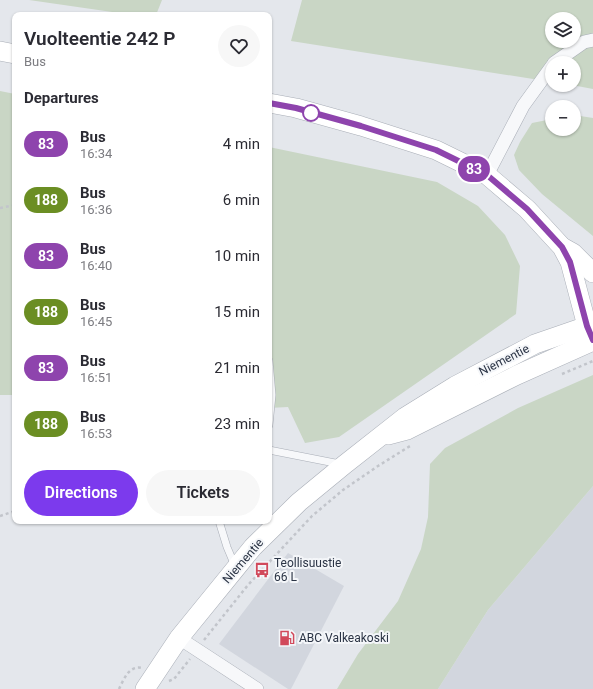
<!DOCTYPE html>
<html lang="en">
<head>
<meta charset="utf-8">
<style>
  :root { --surface:#fff; --page:#f7f7f7; --text:#2b2b33; --muted:#7c7c81; --accent:#7c3aed }
  body { margin:0; font-family:Roboto,sans-serif; background:var(--page); color:var(--text); height:100vh; display:flex; flex-direction:column; font-size:15px; white-space:nowrap }
  * { box-sizing:border-box; margin:0 }
  p { font-size:13px; color:var(--muted) }
  .icon { flex:none; width:22px; height:22px; fill:none; stroke:currentColor; stroke-width:2; stroke-linecap:round; stroke-linejoin:round }
  .map { position:relative; flex:1; overflow:hidden }
  .drawer { position:absolute; left:12px; top:12px; width:260px; height:512px; display:flex; flex-direction:column; background:var(--surface); border-radius:8px; box-shadow:0 1px 3px #0004 }
  .drawer>* { flex:none }
  .badge { padding:0 8px; border-radius:13px; font-size:14px; line-height:26px }
  .buttons { position:absolute; left:545px; top:12px; display:grid; gap:8px }
  .buttons a { display:grid; place-items:center; width:36px; height:36px; border-radius:50%; background:var(--surface); box-shadow:0 1px 3px #0004; font-size:20px }
  .map>.badge { position:absolute; translate:-50% -50%; box-shadow:0 0 0 2px #fff }
  h2 { padding:0 12px; font-size:15px; line-height:36px }
  .round { display:grid; place-items:center; flex:none; width:42px; height:42px; border-radius:21px; background:var(--page) }
  .head { display:flex; align-items:center; justify-content:space-between; height:68px; padding:0 12px }
  h1 { font-size:19px; font-weight:600; line-height:30px }
  .primary-button { display:flex; gap:8px; margin-top:auto; padding:8px 12px }
  .primary-button a { flex:1; height:46px; border-radius:24px; background:var(--accent); color:#fff; font-size:16px; font-weight:600; line-height:46px; text-align:center }
  .primary-button a+a { background:var(--page); color:var(--text) }
  ul { padding:0; list-style:none }
  li { display:flex; align-items:center; gap:12px; height:56px; padding:0 12px }
  li div { flex:1 }
  li b { display:block; font-size:15px }
  li em { font-style:normal }
  li .badge { min-width:44px; font-weight:700; text-align:center }
  .map>svg:first-child { display:block }
  .built { fill:#d2d6de }
  .green { fill:#c9d6c5; fill-rule:evenodd }
  .lines { fill:none; stroke-linecap:round; stroke-linejoin:round }
  .lane-casing { stroke:#a9aeb7; stroke-width:8 }
  .street-casing { stroke:#a9aeb7; stroke-width:14 }
  .secondary-casing { stroke:#a9aeb7; stroke-width:20 }
  .path { stroke:#c2c5cb; stroke-width:2.5; stroke-dasharray:3 3; stroke-linecap:butt }
  .lane { stroke:#f7f8fa; stroke-width:7 }
  .street { stroke:#f7f8fa; stroke-width:13 }
  .secondary { stroke:#fff; stroke-width:19 }
  .line-casing { stroke:#fff; stroke-width:9 }
  .line { stroke:#8e44ad; stroke-width:6 }
  .stop-dot { fill:#fff; stroke:#8e44ad; stroke-width:2 }
  .labels { text-anchor:middle; stroke-width:4; stroke-linejoin:round; paint-order:stroke }
  .street-label { font-size:12px; fill:#2b3445; stroke:#f4f6f9 }
  .poi-label { font-size:12px; fill:#2b3445; stroke:#f4f6f9; text-anchor:start }
</style>
</head>
<body>
<div class="map">
<svg width="593" height="689" viewBox="0 0 593 689">
  <rect width="100%" height="100%" fill="#e4e7ec"/>
  <!-- built -->
  <g class="built">
    <path d="M 593,486 L 593,689 L 438,689 L 488,610 Z"/>
    <path d="M 288,553 L 344,586 L 291,689 L 288,689 L 219,644 Z"/>
  </g>
  <!-- green -->
  <g class="green">
    <path d="M 29,0 L 162,0 L 156,15 L 133,15 Z"/>
    <path d="M 302,0 L 593,0 L 593,89 L 572,85 L 574,85 L 574,63 L 552,63 L 552,82 L 291,41 ZM 552,19 L 574,19 L 574,41 L 552,41 Z"/>
    <path d="M 0,91 L 15,94 L 15,395 L 0,395 Z"/>
    <path d="M 552,115 L 552,129 L 574,129 L 574,115 L 593,118 L 593,236 L 542,194 L 519,170 L 514,155 L 520,142 L 532,123 L 547,120 Z"/>
    <path d="M 269,147 L 437,182 L 478,206 L 505,235 L 520,266 L 516,314 L 339,437 L 305,443 L 288,407 L 269,408 Z"/>
    <path d="M 593,375 L 593,486 L 488,610 L 438,689 L 337,689 L 358,654 L 398,601 L 421,549 L 428,517 L 430,464 L 445,448 L 518,408 Z"/>
  </g>
  <g class="lines">
    <defs>
      <g id="lane">
        <path d="M 269,361 L 272,395 L 269,425"/>
        <path d="M 269,450 L 340,464"/>
        <path d="M 219,521 L 227,547 L 235,566"/>
      </g>
      <g id="street">
        <path d="M 554,63 L 584,42 L 593,40"/>
        <path d="M 487,175 L 523,106 L 552,66"/>
        <path d="M 179,638 L 257,689"/>
      </g>
      <g id="secondary">
        <path d="M 0,51 L 15,54"/>
        <path d="M 269,103 L 296,108 L 361,126 L 436,150 L 487,175 L 527,209 L 562,247 L 570,262 L 587,326 L 593,340"/>
        <path d="M 564,248 L 573,253 L 593,273"/>
        <path d="M 388,435 L 407,430 L 517,375 L 593,341"/>
        <path d="M 145,689 L 179,638 L 253,547 L 299,502 L 344,465 L 405,417 L 455,386 L 535,344 L 593,324"/>
      </g>
    </defs>
    <!-- lane casing -->
    <use href="#lane" class="lane-casing"/>
    <!-- street casing -->
    <use href="#street" class="street-casing"/>
    <!-- secondary casing -->
    <use href="#secondary" class="secondary-casing"/>
    <!-- path -->
    <g class="path">
      <path d="M 0,208 L 15,205"/>
      <path d="M 562,374 L 593,361"/>
      <path d="M 0,516 L 15,511"/>
      <path d="M 204,640 L 248,585 L 312,516 L 343,490 L 378,466 L 410,446"/>
      <path d="M 169,681 L 174,679 L 190,659"/>
      <path d="M 119,689 C 124,679 129,665 142,668"/>
    </g>
    <!-- lane -->
    <use href="#lane" class="lane"/>
    <!-- street -->
    <use href="#street" class="street"/>
    <!-- secondary -->
    <use href="#secondary" class="secondary"/>
  </g>
  <g class="lines">
    <defs>
      <path id="line" d="M 269,103 L 296,108 L 361,126 L 436,150 L 487,175 L 527,209 L 562,247 L 570,262 L 587,326 L 593,340"/>
    </defs>
    <!-- line casing -->
    <use href="#line" class="line-casing"/>
    <!-- line -->
    <use href="#line" class="line"/>
  </g>
  <!-- icons -->
  <defs>
    <symbol id="bus-bare" viewBox="-9 -9 18 18"><path d="M-5-6H5V4H4V6H2V4H-2V6H-4V4H-5ZM-3.5-4V0h7V-4ZM-3.5 1.2v1.5H-2V1.2ZM2 1.2v1.5H3.5V1.2Z" fill="#d1495b" stroke="#f4f6f9" stroke-width="2.5" paint-order="stroke"/></symbol>
    <symbol id="fuel-bare" viewBox="-9 -9 18 18"><path d="M-5.5-6h7V0h2V4h1.3V-2.5L3-4.5l.8-.8L6-3V5H2.5V1h-1V6h-7ZM-4.2-4.7v3.2H.2V-4.7Z" fill="#d1495b" stroke="#f4f6f9" stroke-width="2.5" paint-order="stroke"/></symbol>
  </defs>
  <g fill-rule="evenodd">
    <use href="#bus-bare" x="251" y="559" width="22" height="22"/>
    <use href="#fuel-bare" x="276" y="627" width="22" height="22"/>
  </g>
  <!-- markers -->
  <circle class="stop-dot" cx="311" cy="113" r="8"/>
  <g class="labels">
    <!-- street labels -->
    <g class="street-label">
      <text transform="translate(504 360) rotate(-27)" y="4">Niementie</text>
      <text transform="translate(243 561) rotate(-49)" y="4">Niementie</text>
    </g>
    <!-- poi labels -->
    <g class="poi-label">
      <text x="274" y="567">Teollisuustie<tspan x="274" dy="14">66 L</tspan></text>
      <text x="299" y="642">ABC Valkeakoski</text>
    </g>
  </g>
</svg>
<div class="buttons">
<a><svg class="icon" aria-label="layers" viewBox="0 0 24 24"><path d="M12 4l9 5-9 5-9-5zM3 14l9 5 9-5"/></svg></a>
<a>+</a>
<a>−</a>
</div>
<b class="badge" style="left:474px;top:169px;background:#8e44ad;color:#fff">83</b>
<section class="drawer">
<div class="head"><div><h1>Vuolteentie 242 P</h1><p>Bus</p></div><a class="round"><svg class="icon" aria-label="heart" viewBox="0 0 24 24"><path d="M12 20l-8-8c-3-5 5-10 8-4 3-6 11-1 8 4z"/></svg></a></div>
<h2>Departures</h2>
<ul>
<li><span class="badge" style="background:#8e44ad;color:#fff">83</span><div><b>Bus</b><p>16:34</p></div><em>4 min</em></li>
<li><span class="badge" style="background:#6b8e23;color:#fff">188</span><div><b>Bus</b><p>16:36</p></div><em>6 min</em></li>
<li><span class="badge" style="background:#8e44ad;color:#fff">83</span><div><b>Bus</b><p>16:40</p></div><em>10 min</em></li>
<li><span class="badge" style="background:#6b8e23;color:#fff">188</span><div><b>Bus</b><p>16:45</p></div><em>15 min</em></li>
<li><span class="badge" style="background:#8e44ad;color:#fff">83</span><div><b>Bus</b><p>16:51</p></div><em>21 min</em></li>
<li><span class="badge" style="background:#6b8e23;color:#fff">188</span><div><b>Bus</b><p>16:53</p></div><em>23 min</em></li>
</ul>
<div class="primary-button"><a>Directions</a><a>Tickets</a></div>
</section>
</div>
</body>
</html>
